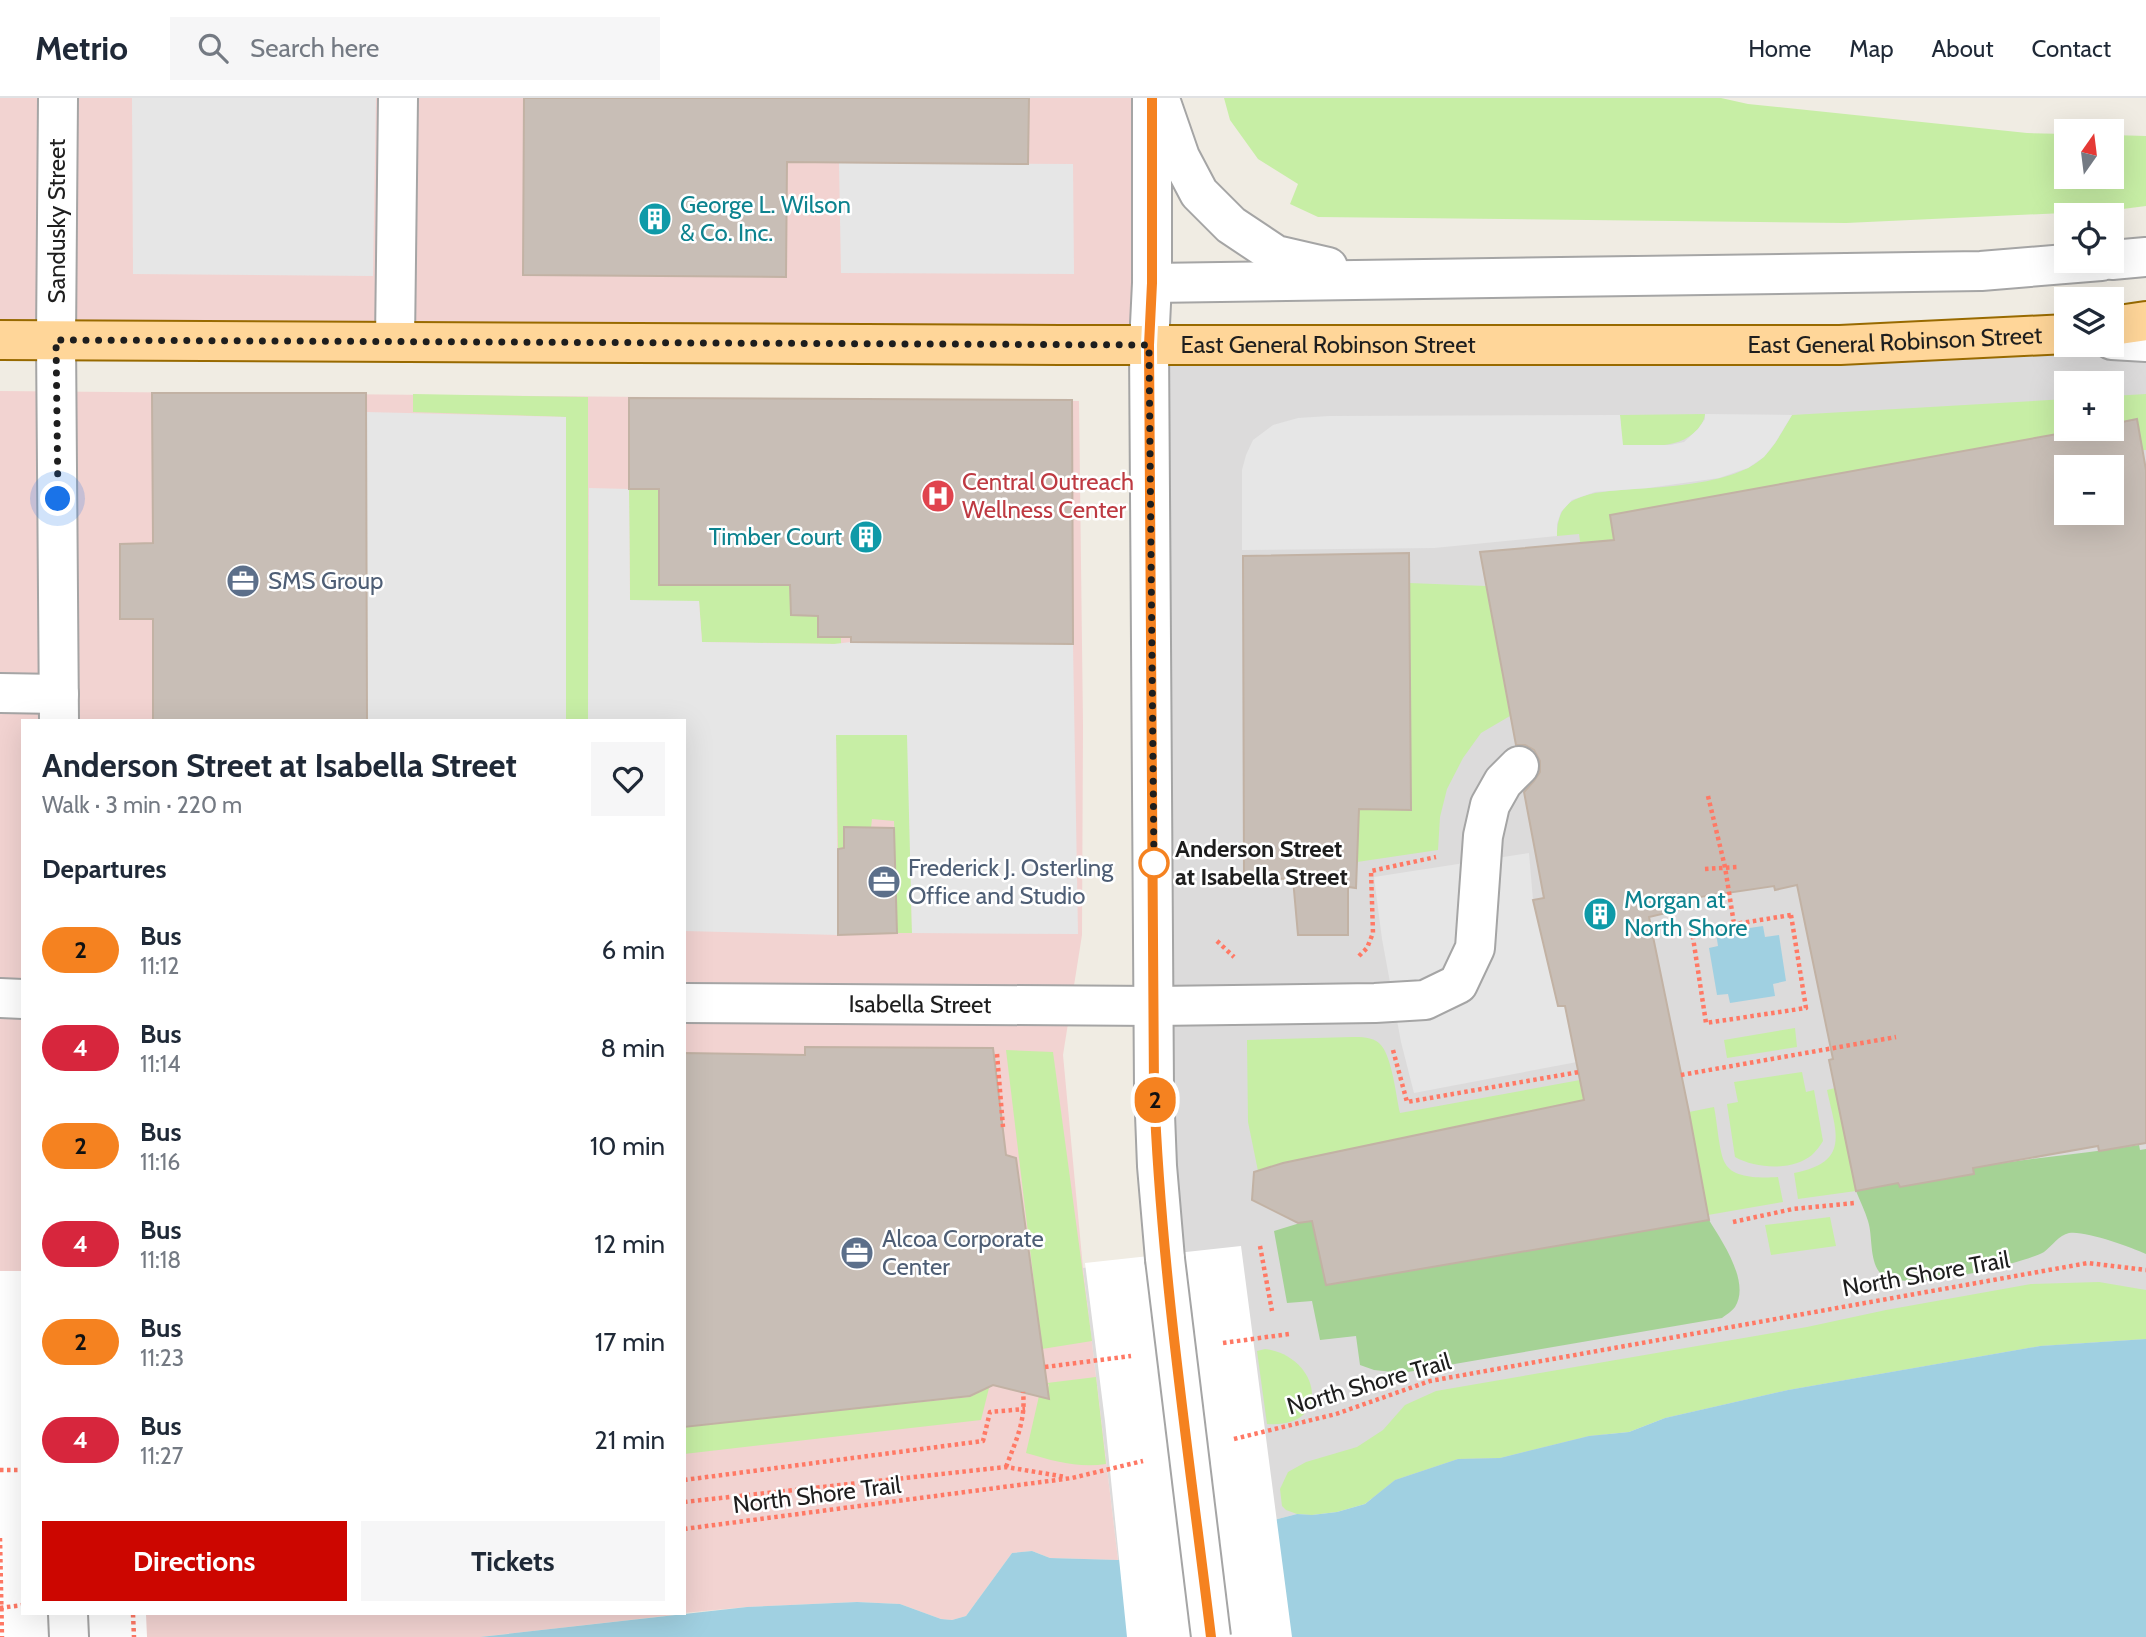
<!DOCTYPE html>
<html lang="en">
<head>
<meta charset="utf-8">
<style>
  :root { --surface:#fff; --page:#f6f6f7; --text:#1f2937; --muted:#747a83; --line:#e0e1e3; --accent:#cc0600 }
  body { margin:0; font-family:Cabin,sans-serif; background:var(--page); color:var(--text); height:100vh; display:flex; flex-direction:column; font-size:26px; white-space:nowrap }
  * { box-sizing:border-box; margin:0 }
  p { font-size:23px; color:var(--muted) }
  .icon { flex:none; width:38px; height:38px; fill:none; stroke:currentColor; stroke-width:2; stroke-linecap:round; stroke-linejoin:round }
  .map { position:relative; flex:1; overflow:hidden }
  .sheet { position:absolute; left:21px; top:621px; width:665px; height:896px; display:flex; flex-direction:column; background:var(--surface); border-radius:0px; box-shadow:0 7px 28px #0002 }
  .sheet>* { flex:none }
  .badge { padding:0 14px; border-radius:23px; font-size:24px; line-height:46px }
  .needle { width:46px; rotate:14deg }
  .controls { position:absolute; left:2054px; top:21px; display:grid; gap:14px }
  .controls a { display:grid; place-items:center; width:70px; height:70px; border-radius:0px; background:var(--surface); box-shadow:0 7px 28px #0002; font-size:35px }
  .you { position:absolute; width:35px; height:35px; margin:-18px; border:5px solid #fff; border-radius:50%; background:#1a73e8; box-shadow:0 0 0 10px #1a73e833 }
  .map>.badge { position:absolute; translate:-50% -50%; box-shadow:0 0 0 4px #fff }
  h2 { padding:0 21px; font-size:26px; line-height:63px }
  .round { display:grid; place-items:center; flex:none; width:74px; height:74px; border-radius:0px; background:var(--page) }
  .headline { display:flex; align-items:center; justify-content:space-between; height:119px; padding:0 21px }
  h1 { font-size:33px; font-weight:700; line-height:52px }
  .cta { display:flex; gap:14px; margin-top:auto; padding:14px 21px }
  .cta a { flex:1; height:80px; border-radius:0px; background:var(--accent); color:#fff; font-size:28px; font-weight:700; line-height:80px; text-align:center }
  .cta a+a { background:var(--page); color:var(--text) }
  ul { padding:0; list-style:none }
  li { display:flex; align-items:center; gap:21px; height:98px; padding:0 21px }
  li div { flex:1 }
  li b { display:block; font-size:26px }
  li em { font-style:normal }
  li .badge { min-width:77px; font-weight:700; text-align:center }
  header { display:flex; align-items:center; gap:42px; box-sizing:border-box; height:98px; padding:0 35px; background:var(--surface); border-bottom:2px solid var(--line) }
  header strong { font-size:33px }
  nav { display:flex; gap:38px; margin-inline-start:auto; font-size:24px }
  .search { width:490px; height:63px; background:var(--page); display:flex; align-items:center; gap:18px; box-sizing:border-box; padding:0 24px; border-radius:0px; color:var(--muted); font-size:26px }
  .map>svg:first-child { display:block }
  .residential { fill:#dcdbdb; fill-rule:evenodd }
  .commercial { fill:#f2d3d1 }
  .grass { fill:#c7eea5 }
  .forest { fill:#a5d295 }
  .parking { fill:#e6e6e6 }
  .water { fill:#a0d0e1 }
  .pier { fill:#fff }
  .building { fill:#c8beb6; stroke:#c2b2a4; stroke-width:2; fill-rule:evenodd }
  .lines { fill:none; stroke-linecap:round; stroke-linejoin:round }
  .minor-casing { stroke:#a5a5a5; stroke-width:42 }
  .major-casing { stroke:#986a00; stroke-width:42 }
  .path { stroke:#ff7965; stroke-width:4.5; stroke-dasharray:3.5 3.5; stroke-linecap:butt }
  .minor { stroke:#fff; stroke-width:38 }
  .major { stroke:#ffd699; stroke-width:38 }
  .minor-bridge-casing { stroke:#a5a5a5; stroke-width:42; stroke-linecap:butt }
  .path-bridge { stroke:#ff7965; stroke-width:4.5; stroke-dasharray:3.5 3.5; stroke-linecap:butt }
  .minor-bridge { stroke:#fff; stroke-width:38 }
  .line-casing { stroke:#fff; stroke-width:16 }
  .line { stroke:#f58220; stroke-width:10 }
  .walk { stroke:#1e1e1e; stroke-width:7; stroke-dasharray:0 12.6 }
  .stop-dot { fill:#fff; stroke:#f58220; stroke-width:3.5 }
  .labels { text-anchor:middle; stroke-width:5; stroke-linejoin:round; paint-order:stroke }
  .culture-label { font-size:24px; fill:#0d838f; stroke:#fff; text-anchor:start }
  .street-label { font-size:24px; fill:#1e1e1e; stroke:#fff }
  .health-label { font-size:24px; fill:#be3a42; stroke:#fff; text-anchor:start }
  .service-label { font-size:24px; fill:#4e5e75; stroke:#fff; text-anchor:start }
  .stop-label { font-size:24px; font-weight:bold; fill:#1e1e1e; stroke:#fff; text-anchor:start }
</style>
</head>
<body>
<header>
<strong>Metrio</strong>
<div class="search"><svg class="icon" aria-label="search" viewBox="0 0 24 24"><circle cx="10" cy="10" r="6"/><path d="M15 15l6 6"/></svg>Search here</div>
<nav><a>Home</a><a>Map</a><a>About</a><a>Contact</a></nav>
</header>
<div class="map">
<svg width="2146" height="1539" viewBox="0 0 2146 1539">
  <rect width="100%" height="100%" fill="#f0ece3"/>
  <!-- residential -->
  <path class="residential" d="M 2146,244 L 2146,1241 L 2040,1248 L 1788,1292 L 1665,1320 L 1312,1417 L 1297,1416 L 1118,1462 L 1083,1170 L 1165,1161 L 1149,247 L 2112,247 ZM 2067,285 L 2112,285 L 2112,331 L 2067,331 ZM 2067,369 L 2112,369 L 2112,415 L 2067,415 Z"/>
  <!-- commercial -->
  <g class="commercial">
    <path d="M 0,0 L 1152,0 L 1149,247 L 0,242 Z"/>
    <path d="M 0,293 L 1079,303 L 1083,627 L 1082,837 L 1063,957 L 1083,1170 L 1118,1462 L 1050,1460 L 1032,1453 L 1012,1455 L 966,1518 L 952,1522 L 941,1521 L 900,1506 L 857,1504 L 747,1509 L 684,1515 L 684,623 L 23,623 L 23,1516 L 683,1516 L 480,1539 L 0,1539 Z"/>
  </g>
  <!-- grass -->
  <g class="grass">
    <path d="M 1224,0 L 1721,0 L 1748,6 L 2027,35 L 2067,36 L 2067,79 L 2112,79 L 2112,37 L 2146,38 L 2146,108 L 2107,113 L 1846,125 L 1318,119 L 1290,106 L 1298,86 L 1258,61 L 1230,22 Z"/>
    <path d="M 413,296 L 588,299 L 588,623 L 566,623 L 566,319 L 413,314 Z"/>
    <path d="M 2146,296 L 2146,352 L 2142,352 L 2137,321 L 2112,326 L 2112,298 Z"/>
    <path d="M 2067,301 L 2067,331 L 2085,331 L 1610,417 L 1615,444 L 1581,450 L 1579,436 L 1557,438 C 1557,424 1560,409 1574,402 C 1592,393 1613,393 1632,391 C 1667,389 1716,386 1748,370 C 1770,359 1780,337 1792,317 Z"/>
    <path d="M 1705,316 C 1704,324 1700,329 1694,335 C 1674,352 1647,347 1622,347 L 1620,317 Z"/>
    <path d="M 629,391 L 659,391 L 659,487 L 790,487 L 791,517 L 818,518 L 818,538 L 841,539 L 841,546 L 702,544 L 699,503 L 630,503 Z"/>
    <path d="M 1409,485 L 1486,488 L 1510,618 L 1481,635 L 1463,660 L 1447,691 L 1440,719 L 1438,752 L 1357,764 L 1359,711 L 1411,712 Z"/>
    <path d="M 836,636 L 908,637 L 912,835 L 897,835 L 894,723 L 872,721 L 871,730 L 844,729 L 844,750 L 838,751 Z"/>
    <path d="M 1795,930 L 1797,949 L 1727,960 L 1724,942 Z"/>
    <path d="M 1352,939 C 1361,939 1372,939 1379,945 C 1392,956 1396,998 1400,1015 L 1580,982 L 1584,1002 L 1276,1067 L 1258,1073 L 1248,1024 L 1247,942 Z"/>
    <path d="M 1006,952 L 1053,954 L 1092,1243 L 1042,1251 Z"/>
    <path d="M 1802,974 L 1806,994 L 1814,992 L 1823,1043 C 1820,1048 1816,1053 1812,1057 C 1792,1073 1757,1071 1735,1059 L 1727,1006 L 1738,1004 L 1734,984 Z"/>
    <path d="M 1835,990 L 1856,1093 L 1798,1101 L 1794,1075 C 1851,1064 1836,1035 1827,992 Z"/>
    <path d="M 1714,1009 C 1717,1022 1719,1055 1725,1065 C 1733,1081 1762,1080 1778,1079 L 1783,1104 L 1708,1117 L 1689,1014 Z"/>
    <path d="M 1830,1119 L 1836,1148 L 1771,1157 L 1765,1127 Z"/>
    <path d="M 2099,1184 L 2146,1192 L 2146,1241 L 2040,1248 L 1788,1292 L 1665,1320 L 1629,1334 L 1589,1338 L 1500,1360 L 1458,1361 L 1395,1382 L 1365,1406 L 1337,1414 L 1312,1417 L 1297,1416 L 1286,1412 L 1282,1408 L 1280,1391 L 1288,1374 L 1306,1364 L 1357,1349 L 1383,1332 L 1405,1307 L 1436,1293 L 1807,1229 L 1886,1212 L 2031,1186 Z"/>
    <path d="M 1265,1251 C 1320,1258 1334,1331 1267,1326 L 1257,1253 Z"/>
    <path d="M 1096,1279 L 1106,1366 C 1078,1370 1053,1363 1026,1355 L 1039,1298 L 1045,1299 L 1049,1287 L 1047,1285 Z"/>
    <path d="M 990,1286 L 981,1322 L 684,1356 L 684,1329 L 970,1299 L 987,1290 Z"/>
  </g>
  <!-- forest -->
  <g class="forest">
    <path d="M 2139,1047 L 2140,1052 L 2146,1051 L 2146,1156 C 2131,1149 2084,1132 2069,1135 C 2059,1137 2052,1148 2044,1154 C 2020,1167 1898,1197 1880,1175 C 1869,1161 1873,1139 1868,1123 C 1865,1113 1860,1103 1856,1093 L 1898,1085 L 1901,1089 L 1973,1076 L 1973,1070 C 2028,1060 2084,1056 2139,1047 Z"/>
    <path d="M 1709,1122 C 1721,1142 1751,1184 1735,1209 C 1732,1213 1726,1217 1722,1220 L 1402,1275 L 1374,1272 L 1360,1267 L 1356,1238 L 1320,1242 L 1312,1203 L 1287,1205 L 1274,1133 L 1300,1125 L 1312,1123 L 1326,1187 Z"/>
  </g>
  <!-- parking -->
  <g class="parking">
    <path d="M 132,0 L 376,0 L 373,178 L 133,176 Z"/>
    <path d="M 839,65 L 1073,66 L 1074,176 L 841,175 Z"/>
    <path d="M 366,314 L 566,319 L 566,623 L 367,623 Z"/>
    <path d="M 1705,316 L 1792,317 L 1775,345 L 1764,359 L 1748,370 L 1719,380 L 1648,390 L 1595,394 L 1572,402 L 1561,414 L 1557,426 L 1557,438 L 1434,450 L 1242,452 L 1242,372 L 1246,357 L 1253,342 L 1273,327 L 1298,320 L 1329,318 L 1620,317 L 1623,347 L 1670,347 L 1684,344 L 1698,331 L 1705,321 Z"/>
    <path d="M 589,390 L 629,391 L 630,502 L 699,503 L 702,544 L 834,546 L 851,544 L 1073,546 L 1078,836 L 912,835 L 907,637 L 836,637 L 838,837 L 684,833 L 684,623 L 588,623 Z"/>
    <path d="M 1529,755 L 1533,802 L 1558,908 L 1565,908 L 1577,964 L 1414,995 L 1401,944 L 1382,841 L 1374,779 Z"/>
  </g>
  <!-- water -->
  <g class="water">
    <path d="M 1763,828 L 1765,839 L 1779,837 L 1786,883 L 1773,886 L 1775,898 L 1730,905 L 1728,896 L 1717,897 L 1709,850 L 1718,848 L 1716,835 Z"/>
    <path d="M 2146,1241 L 2146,1539 L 480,1539 L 747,1509 L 857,1504 L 900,1506 L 941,1521 L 952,1522 L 966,1518 L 1012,1455 L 1032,1453 L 1050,1460 L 1118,1462 L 1297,1416 L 1312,1417 L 1337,1414 L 1365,1406 L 1395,1382 L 1458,1361 L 1500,1360 L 1589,1338 L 1629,1334 L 1665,1320 L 1788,1292 L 2040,1248 Z"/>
  </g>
  <!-- pier -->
  <g class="pier">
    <path d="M 1241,1148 L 1292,1539 L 1127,1539 L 1105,1323 L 1085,1165 Z"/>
    <path d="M 0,1173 L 23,1173 L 23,1516 L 146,1516 L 147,1539 L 0,1539 Z"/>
  </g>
  <!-- building -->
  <g class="building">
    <path d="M 524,0 L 1029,0 L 1028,66 L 787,64 L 786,179 L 523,177 Z"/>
    <path d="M 152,295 L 366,295 L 367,623 L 153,623 L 153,521 L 120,521 L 120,446 L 153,445 Z"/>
    <path d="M 629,300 L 1072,302 L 1073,546 L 851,544 L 851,539 L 818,539 L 818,518 L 791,517 L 790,487 L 659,487 L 659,391 L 629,391 Z"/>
    <path d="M 2137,321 L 2146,372 L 2146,1045 L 2099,1053 L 2098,1048 L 1973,1070 L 1974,1076 L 1900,1089 L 1898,1085 L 1856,1093 L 1829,962 L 1833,961 L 1797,787 L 1775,792 L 1774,788 L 1679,802 L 1679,812 L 1649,819 L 1689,1014 L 1709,1122 L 1326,1187 L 1312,1123 L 1298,1125 L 1252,1102 L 1254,1074 L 1283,1065 L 1584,1002 L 1565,908 L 1558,908 L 1533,802 L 1544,800 L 1524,694 L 1534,683 L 1540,674 L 1540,663 L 1534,652 L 1525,647 L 1516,647 L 1480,454 L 1614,442 L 1610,417 L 2085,331 L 2112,331 L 2112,326 ZM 2067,369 L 2112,369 L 2112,415 L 2067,415 Z"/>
    <path d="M 1409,455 L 1411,712 L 1359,711 L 1356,790 L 1348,789 L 1348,837 L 1298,837 L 1293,781 L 1244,780 L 1243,458 Z"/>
    <path d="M 844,729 L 894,730 L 897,835 L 838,837 L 838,751 L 844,750 Z"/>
    <path d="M 805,949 L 993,950 L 1006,1057 L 1016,1060 L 1049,1301 L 993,1287 L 970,1298 L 684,1329 L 684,955 L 805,957 Z"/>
  </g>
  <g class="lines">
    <defs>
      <g id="minor">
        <path d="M 58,0 L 56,242 L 59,623"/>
        <path d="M 1152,0 L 1152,185 L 1149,247 L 1154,991 L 1157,1068 L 1165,1161"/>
        <path d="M 1162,7 L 1180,59 L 1199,95 L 1231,127 L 1276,157 L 1328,169"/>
        <path d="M 2112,162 L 2146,159"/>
        <path d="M 1152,185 L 1981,173 L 2101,163"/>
        <path d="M 2112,242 L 2146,244"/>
        <path d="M 395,243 L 398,0"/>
        <path d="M 0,595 L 59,596"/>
        <path d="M 0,900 L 23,901"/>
        <path id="s1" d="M 684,905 L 1155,908 L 1375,905 L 1425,902 L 1458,886 L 1475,850 L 1483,738 L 1490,707 L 1503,684 L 1519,668"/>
        <path d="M 68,1516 L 69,1539"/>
      </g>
      <g id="major">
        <path d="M 2112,228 L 2146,223"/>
        <path id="s2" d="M 0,242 L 1061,247 L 1840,247 L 2067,236"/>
      </g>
    </defs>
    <!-- minor casing -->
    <use href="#minor" class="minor-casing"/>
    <!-- major casing -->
    <use href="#major" class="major-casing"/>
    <!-- path -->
    <g class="path">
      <path d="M 1708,698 L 1725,769 L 1734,826"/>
      <path d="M 1705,771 L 1737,769"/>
      <path d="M 1791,817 L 1806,910 L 1706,925 L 1692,833 Z"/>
      <path d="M 1217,843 L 1234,859"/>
      <path d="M 1359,858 L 1367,850 L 1373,835 L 1371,773 L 1436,759"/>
      <path d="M 1393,952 L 1407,1004 L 1579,974"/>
      <path d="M 997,956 L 1003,1029"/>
      <path d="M 1681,977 L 1896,939"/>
      <path d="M 1733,1124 L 1793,1111 L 1855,1105"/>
      <path d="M 1260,1148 L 1272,1213"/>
      <path d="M 1223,1245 L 1289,1236"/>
      <path d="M 1045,1269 L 1131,1258"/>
      <path d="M 1234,1341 L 1336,1316 L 1430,1283 L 2088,1165 L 2146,1172"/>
      <path d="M 1006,1369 C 1016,1342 1026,1323 1023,1294"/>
      <path d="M 0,1372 L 23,1372"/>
      <path d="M 684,1382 L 983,1343 L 990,1314 L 1025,1311"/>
      <path d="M 684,1404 L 1006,1369 L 1066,1379"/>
      <path d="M 684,1431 L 1072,1380 L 1143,1363"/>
      <path d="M 0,1510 L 23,1507"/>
      <path d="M 133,1516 L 134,1539"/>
    </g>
    <!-- minor -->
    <use href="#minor" class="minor"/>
    <!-- major -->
    <use href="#major" class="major"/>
    <defs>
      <path id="minor-bridge" d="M 1165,1161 L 1211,1539"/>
    </defs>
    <!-- minor-bridge casing -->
    <use href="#minor-bridge" class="minor-bridge-casing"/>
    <!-- path-bridge -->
    <path class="path-bridge" d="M 0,1440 L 2,1539"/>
    <!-- minor-bridge -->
    <use href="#minor-bridge" class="minor-bridge"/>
  </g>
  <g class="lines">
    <defs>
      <path id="line" d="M 1152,0 L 1152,185 L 1149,247 L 1154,991 C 1161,1174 1189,1357 1211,1539"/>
    </defs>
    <!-- line casing -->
    <use href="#line" class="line-casing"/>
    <!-- line -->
    <use href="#line" class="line"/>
    <!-- walk -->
    <path class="walk" d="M 58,401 L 56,242 L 1149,247 L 1154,770 L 1154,765"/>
  </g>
  <!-- icons -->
  <defs>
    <symbol id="building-disc" viewBox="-11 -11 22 22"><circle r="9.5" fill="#0f9aa8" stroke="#fff"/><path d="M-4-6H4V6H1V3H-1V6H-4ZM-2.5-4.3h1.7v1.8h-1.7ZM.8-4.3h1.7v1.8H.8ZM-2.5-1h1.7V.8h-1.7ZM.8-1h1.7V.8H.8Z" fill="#fff"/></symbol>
    <symbol id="hospital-disc" viewBox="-11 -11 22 22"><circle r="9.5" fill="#e0444e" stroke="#fff"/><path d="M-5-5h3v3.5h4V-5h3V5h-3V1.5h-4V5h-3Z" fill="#fff"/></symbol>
    <symbol id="office-disc" viewBox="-11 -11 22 22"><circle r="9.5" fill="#5c6f8a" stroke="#fff"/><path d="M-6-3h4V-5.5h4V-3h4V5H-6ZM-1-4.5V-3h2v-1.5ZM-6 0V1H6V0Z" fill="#fff"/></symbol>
  </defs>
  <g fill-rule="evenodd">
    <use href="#building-disc" x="636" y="102" width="38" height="38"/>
    <use href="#hospital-disc" x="919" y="379" width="38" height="38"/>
    <use href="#building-disc" x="847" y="420" width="38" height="38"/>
    <use href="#office-disc" x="224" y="464" width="38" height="38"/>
    <use href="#office-disc" x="865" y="765" width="38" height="38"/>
    <use href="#building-disc" x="1581" y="797" width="38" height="38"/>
    <use href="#office-disc" x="838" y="1136" width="38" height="38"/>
  </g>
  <!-- markers -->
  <circle class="stop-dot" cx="1154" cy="765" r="14"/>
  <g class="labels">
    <!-- culture labels -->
    <g class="culture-label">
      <text x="680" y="115">George L. Wilson<tspan x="680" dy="28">&amp; Co. Inc.</tspan></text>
      <text x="842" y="447" text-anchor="end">Timber Court</text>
      <text x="1624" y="810">Morgan at<tspan x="1624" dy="28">North Shore</tspan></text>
    </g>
    <!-- street labels -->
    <g class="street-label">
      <text transform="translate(57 123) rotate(-90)" y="8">Sandusky Street</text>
      <text dy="8" stroke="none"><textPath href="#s2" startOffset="1895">East General Robinson Street</textPath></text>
      <text dy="8" stroke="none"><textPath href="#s2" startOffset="1328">East General Robinson Street</textPath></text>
      <text dy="8" stroke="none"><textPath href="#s1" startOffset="236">Isabella Street</textPath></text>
      <text transform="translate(1926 1176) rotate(-10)" y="8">North Shore Trail</text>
      <text transform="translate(1369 1286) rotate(-16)" y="8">North Shore Trail</text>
      <text transform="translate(817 1397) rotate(-7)" y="8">North Shore Trail</text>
    </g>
    <!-- health labels -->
    <g class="health-label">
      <text x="962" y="392">Central Outreach<tspan x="962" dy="28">Wellness Center</tspan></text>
    </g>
    <!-- service labels -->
    <g class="service-label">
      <text x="268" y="491">SMS Group</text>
      <text x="908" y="778">Frederick J. Osterling<tspan x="908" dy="28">Office and Studio</tspan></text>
      <text x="882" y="1149">Alcoa Corporate<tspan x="882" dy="28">Center</tspan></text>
    </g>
    <!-- stop labels -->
    <g class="stop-label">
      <text x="1175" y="759">Anderson Street<tspan x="1175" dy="28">at Isabella Street</tspan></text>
    </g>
  </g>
</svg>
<div class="controls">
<a><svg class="needle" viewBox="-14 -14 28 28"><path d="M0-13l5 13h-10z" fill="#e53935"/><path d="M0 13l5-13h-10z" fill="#747a83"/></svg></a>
<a><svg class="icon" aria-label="locate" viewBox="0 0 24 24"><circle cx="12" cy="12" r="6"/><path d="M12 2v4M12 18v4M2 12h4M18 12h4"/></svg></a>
<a><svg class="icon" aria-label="layers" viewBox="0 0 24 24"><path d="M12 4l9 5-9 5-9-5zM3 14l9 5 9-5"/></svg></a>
<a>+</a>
<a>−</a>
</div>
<div class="you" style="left:58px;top:401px"></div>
<b class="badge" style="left:1155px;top:1002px;background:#f58220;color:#111">2</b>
<section class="sheet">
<div class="headline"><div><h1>Anderson Street at Isabella Street</h1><p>Walk · 3 min · 220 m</p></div><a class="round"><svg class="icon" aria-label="heart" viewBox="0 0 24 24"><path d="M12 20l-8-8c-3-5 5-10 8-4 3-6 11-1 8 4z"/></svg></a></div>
<h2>Departures</h2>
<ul>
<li><span class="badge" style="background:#f58220;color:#111">2</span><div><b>Bus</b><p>11:12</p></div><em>6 min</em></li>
<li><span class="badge" style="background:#d7263d;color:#fff">4</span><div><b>Bus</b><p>11:14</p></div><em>8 min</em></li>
<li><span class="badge" style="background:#f58220;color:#111">2</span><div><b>Bus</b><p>11:16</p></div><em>10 min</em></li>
<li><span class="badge" style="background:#d7263d;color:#fff">4</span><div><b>Bus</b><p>11:18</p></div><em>12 min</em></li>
<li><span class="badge" style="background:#f58220;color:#111">2</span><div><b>Bus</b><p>11:23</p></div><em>17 min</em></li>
<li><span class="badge" style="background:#d7263d;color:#fff">4</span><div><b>Bus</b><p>11:27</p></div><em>21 min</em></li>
</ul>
<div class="cta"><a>Directions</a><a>Tickets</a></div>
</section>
</div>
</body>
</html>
